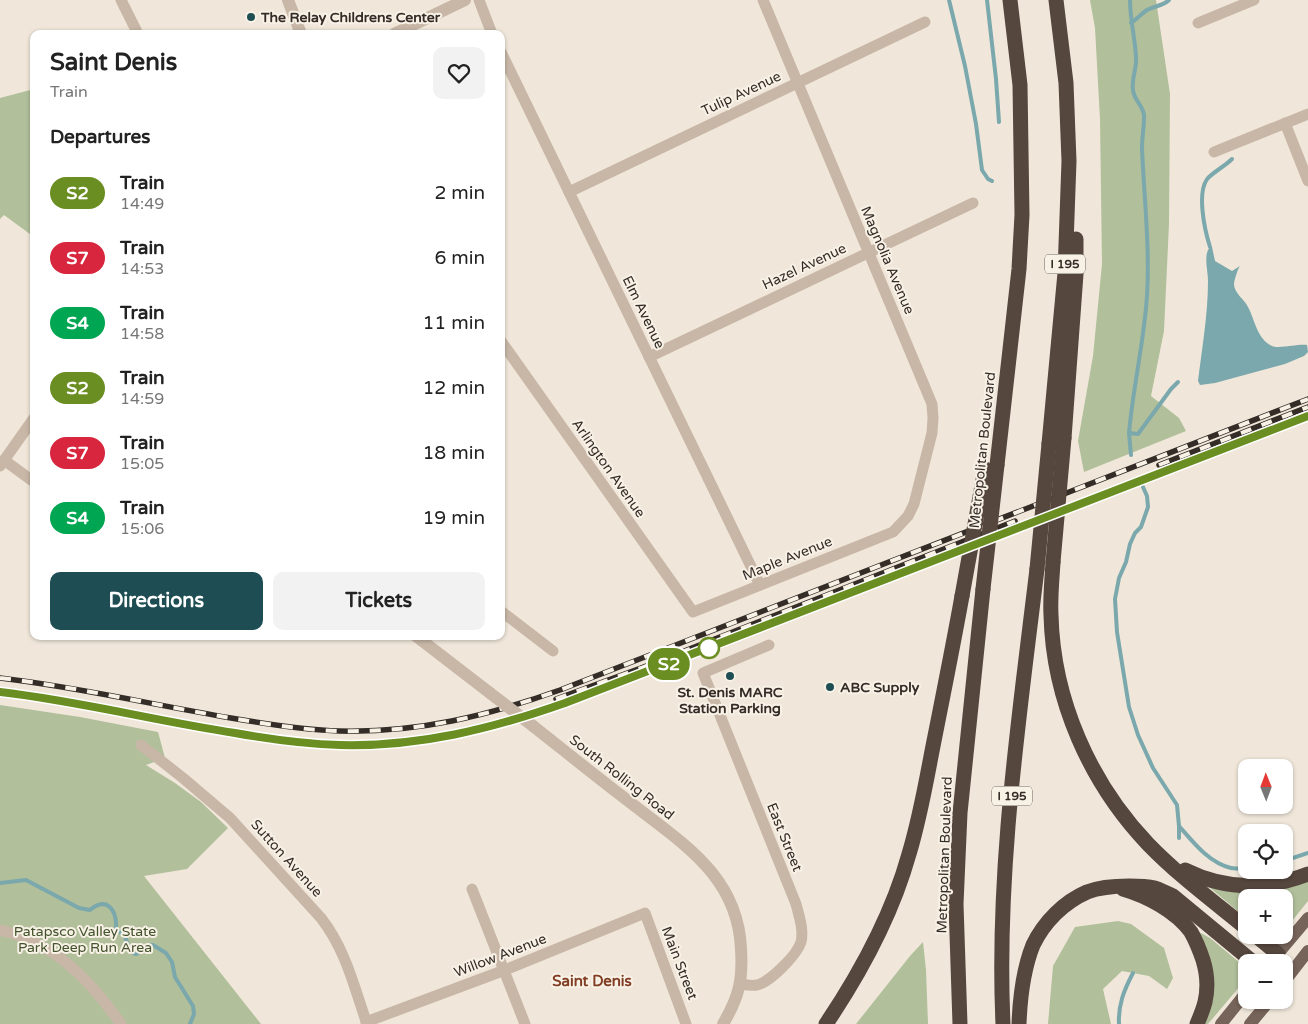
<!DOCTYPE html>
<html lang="en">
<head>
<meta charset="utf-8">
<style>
  :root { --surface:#fff; --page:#f2f2f2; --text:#222; --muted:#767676; --accent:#1e4e54 }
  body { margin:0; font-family:"Varela Round",sans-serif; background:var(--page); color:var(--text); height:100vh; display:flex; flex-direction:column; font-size:19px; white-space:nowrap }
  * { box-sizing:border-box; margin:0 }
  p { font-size:16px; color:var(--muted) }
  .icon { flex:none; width:28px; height:28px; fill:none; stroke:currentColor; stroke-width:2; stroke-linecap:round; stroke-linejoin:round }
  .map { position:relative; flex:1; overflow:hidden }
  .drawer { position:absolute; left:30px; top:30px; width:475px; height:610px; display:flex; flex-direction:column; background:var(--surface); border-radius:10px; box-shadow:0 1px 4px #0004 }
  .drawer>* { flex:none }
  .badge { padding:0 10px; border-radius:16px; font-size:18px; line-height:32px }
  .needle { width:32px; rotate:359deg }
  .fabs { position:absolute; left:1238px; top:759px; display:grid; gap:10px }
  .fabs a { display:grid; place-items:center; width:55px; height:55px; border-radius:10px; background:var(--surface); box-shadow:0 1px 4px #0004; font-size:25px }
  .map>.badge { position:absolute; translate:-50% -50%; box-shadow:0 0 0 2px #fff }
  h2 { padding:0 20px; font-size:19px; line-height:45px }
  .round { display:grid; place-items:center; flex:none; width:52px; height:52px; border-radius:10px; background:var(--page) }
  .summary { display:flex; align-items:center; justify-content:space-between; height:85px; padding:0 20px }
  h1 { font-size:24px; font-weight:700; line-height:38px }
  .cta { display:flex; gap:10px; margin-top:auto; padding:10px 20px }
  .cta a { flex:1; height:58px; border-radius:10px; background:var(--accent); color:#fff; font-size:20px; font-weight:700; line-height:58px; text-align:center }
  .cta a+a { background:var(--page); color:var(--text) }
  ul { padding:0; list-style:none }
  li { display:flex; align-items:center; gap:15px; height:65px; padding:0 20px }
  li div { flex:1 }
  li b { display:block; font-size:19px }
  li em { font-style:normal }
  li .badge { min-width:55px; font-weight:700; text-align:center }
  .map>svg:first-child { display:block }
  .green { fill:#b1bf9b }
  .water { fill:#7aa8ac }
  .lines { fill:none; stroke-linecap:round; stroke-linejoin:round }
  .stream { stroke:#7aa8ac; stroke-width:4 }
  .minor { stroke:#c8b7a7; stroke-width:11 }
  .tertiary { stroke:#c8b7a7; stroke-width:12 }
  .primary { stroke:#766359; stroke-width:12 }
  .motorway { stroke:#55463e; stroke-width:15 }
  .rail-casing { stroke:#342c27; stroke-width:5.5 }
  .rail { stroke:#f8f1e6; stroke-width:4; stroke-dasharray:11; stroke-linecap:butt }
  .tertiary-bridge { stroke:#c8b7a7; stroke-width:12 }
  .motorway-bridge { stroke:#55463e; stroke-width:15 }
  .line-casing { stroke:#fff; stroke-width:11 }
  .line { stroke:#6b8e23; stroke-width:8 }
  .poi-dot { fill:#1e4e54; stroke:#f8f1e6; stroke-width:2 }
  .stop-dot { fill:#fff; stroke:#6b8e23; stroke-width:2.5 }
  .labels { text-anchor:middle; stroke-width:4; stroke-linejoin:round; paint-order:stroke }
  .shield { fill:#f8f1e6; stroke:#6f6760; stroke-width:1 }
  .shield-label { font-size:12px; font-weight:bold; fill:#342c27 }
  .poi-label { font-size:14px; font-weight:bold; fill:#342c27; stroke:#f8f1e6; text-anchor:start }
  .street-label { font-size:14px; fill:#342c27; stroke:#f8f1e6 }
  .park-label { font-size:14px; fill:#42522c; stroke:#f8f1e6 }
  .neighbourhood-label { font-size:15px; font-weight:bold; fill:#803d23; stroke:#f8f1e6 }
</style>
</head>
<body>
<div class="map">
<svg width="1308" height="1024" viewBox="0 0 1308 1024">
  <rect width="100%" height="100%" fill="#f0e7da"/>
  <!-- green -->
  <g class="green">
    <path d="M 1090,0 L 1156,0 L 1170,94 L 1169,224 L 1164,331 L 1151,396 L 1179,418 L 1186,431 L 1084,472 L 1078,441 L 1093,356 L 1102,264 L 1100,119 L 1095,28 Z"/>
    <path d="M 34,89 L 34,237 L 4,215 L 0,219 L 0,98 Z"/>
    <path d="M 0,705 L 80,717 L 158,732 L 165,758 L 146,765 L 175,783 L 201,802 L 228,828 L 187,869 L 144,876 L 261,1024 L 0,1024 Z"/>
    <path d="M 1308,879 L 1308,901 L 1284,931 L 1284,898 L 1246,898 L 1246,918 L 1209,887 Z"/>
    <path d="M 1118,921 L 1131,924 L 1164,948 L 1173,978 L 1167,989 L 1149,976 L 1122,971 L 1103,989 L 1111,1024 L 1048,1024 L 1053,966 L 1075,927 Z"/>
    <path d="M 1201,933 L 1210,938 L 1246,968 L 1246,979 L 1208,1024 L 1204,1024 L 1199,935 Z"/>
    <path d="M 923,942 L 926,970 L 928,1024 L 856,1024 L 910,956 Z"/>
  </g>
  <!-- water -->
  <path class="water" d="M 1210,247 L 1212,247 L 1215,261 L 1232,271 L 1240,266 C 1238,268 1234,281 1234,284 C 1234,293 1244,299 1248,307 C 1255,320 1257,339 1272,346 C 1279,349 1297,344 1307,345 L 1308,352 L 1304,356 L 1285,364 L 1215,383 L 1200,385 L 1198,381 C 1202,348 1208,314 1208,281 C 1208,270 1203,255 1210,247 Z"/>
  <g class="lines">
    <!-- stream -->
    <g class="stream">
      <path d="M 949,0 L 965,66 L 976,124 L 982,170 L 988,179 L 992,181"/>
      <path d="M 987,0 L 996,79 L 999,122"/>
      <path d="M 1130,0 C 1130,20 1135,37 1136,57 C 1137,69 1131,79 1133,90 C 1134,101 1145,107 1144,117 C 1144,128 1142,137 1142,148 C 1144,197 1150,247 1147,296 C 1144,342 1133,387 1129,433 L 1131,455"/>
      <path d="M 1131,23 C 1137,19 1141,14 1147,10 C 1154,6 1163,6 1169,0"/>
      <path d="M 1210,247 C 1205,231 1196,192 1208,178 C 1215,171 1225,166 1232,159"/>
      <path d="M 1129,433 L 1138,434 L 1171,389 L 1178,382"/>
      <path d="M 1143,487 L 1147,496 L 1148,507 L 1141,527 L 1135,533 L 1130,544 L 1126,562 L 1119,578 L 1115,599 L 1117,632 L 1129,707 L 1138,735 L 1153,768 L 1177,805 L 1179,826 L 1179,838"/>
      <path d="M 1179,826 C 1193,842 1209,863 1231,868 C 1235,869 1241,868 1246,868"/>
      <path d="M 1284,861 L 1308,853"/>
      <path d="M 0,883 L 26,880 L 79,908 L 90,910 C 107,896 117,910 116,928 C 118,931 123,934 125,937 C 129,945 127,951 136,954 L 150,945 L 153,945 L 166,953 L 172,962 L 175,977 L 193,1006 L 194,1014 L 190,1024"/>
      <path d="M 1119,1024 C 1118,1005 1124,990 1133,973"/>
    </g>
    <!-- minor -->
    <g class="minor">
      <path d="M 121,0 L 138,34"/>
      <path d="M 479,0 L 492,34"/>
      <path d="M 1198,23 L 1254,0"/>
      <path d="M 501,52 L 760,585"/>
      <path d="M 1285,123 L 1308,181"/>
      <path d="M 1214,152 L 1308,114"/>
      <path d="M 569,192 L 925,22"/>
      <path d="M 501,341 L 693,612 L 893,532 L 908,516 L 914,504 L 932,433 L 933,418 L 932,404 L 763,0"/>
      <path d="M 649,357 L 973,203"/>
      <path d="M 4,460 L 34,482"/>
      <path d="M 0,466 L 34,418"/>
      <path d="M 501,611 L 553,651"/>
      <path d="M 141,745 L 183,778 L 230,818 L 321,918 C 346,950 354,987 367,1024"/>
      <path d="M 472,889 L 525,1024"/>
      <path d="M 0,930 C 54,942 90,980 121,1024"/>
      <path d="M 741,984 C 746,985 752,986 757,985 C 770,982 797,955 801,942 C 804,930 799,916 796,904 L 703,673 L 769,645"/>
      <path d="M 366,1022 L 505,970 L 645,913 L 686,1024"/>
    </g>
    <!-- tertiary -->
    <g class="tertiary">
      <path d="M 288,0 L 301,34"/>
      <path d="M 394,34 L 465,0"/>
      <path d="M 416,636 L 490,693"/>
      <path d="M 533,726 C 566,752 598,778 631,803 C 683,844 738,876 741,949 C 743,980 739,997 723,1024"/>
    </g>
    <!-- primary -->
    <g class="primary">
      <path d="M 1271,962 L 1308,918"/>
      <path d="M 1284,982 L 1308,951"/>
      <path d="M 1221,1024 L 1246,993"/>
      <path d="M 1250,1024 L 1270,1000"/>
    </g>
    <!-- motorway -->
    <g class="motorway">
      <path d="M 1064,438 L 1076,274 L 1076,239"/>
      <path d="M 1049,444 L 1065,273 L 1069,161 L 1066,83 L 1056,0"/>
      <path d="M 997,465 L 1019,269 L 1022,215 L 1020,85 L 1010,0"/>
      <path d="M 1053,562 C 1052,580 1050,598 1051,615 C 1053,700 1090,783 1148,844 C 1178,875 1213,901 1246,928"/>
      <path d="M 1185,870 C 1225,890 1267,890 1308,874"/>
      <path d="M 1123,889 C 1147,896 1176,911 1191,932 C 1196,941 1200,951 1203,960 C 1207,973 1208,989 1205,1002 C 1203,1010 1200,1017 1197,1024"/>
      <path d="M 1255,935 L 1278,954"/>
      <path d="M 826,1024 C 861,972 892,915 909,854 C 920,818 926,782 933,746 C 943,696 953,646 962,596"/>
      <path d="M 960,1024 L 956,904 L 960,813 L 983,589"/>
      <path d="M 1003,1024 C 996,873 1019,719 1037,569"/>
      <path d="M 1019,1024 C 1020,998 1023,970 1033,945 C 1044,922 1064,902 1087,892 C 1100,887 1115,886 1129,886 C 1138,886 1146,886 1155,888 C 1161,890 1167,893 1173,896 L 1253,962"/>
    </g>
    <defs>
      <g id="rail">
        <path d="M 1159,465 L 1308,407"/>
        <path d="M 852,592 L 1308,416"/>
        <path d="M 0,678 C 78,687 154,705 231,718 C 266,724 303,730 339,731 C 418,733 487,716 560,690 L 1308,399"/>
        <path d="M 0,692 C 113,705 223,739 337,745 C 416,749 496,730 570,702"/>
        <path d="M 556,699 L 641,668 L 1015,521"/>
      </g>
    </defs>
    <!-- rail casing -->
    <use href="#rail" class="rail-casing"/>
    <!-- rail -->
    <use href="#rail" class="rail"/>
    <!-- tertiary-bridge -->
    <path class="tertiary-bridge" d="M 490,693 L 533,726"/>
    <!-- motorway-bridge -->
    <g class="motorway-bridge">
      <path d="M 1053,562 L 1064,438"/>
      <path d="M 1037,569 L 1049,444"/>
      <path d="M 983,589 L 997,465"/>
      <path d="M 962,596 L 985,469"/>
    </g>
  </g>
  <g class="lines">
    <defs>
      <path id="line" d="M 0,692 C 79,701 156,721 235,733 C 269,739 305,744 340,745 C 419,747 491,729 565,703 L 1308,416"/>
    </defs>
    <!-- line casing -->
    <use href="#line" class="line-casing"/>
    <!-- line -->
    <use href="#line" class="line"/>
  </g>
  <!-- markers -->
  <g class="poi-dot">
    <circle cx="251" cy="17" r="5"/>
    <circle cx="730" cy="676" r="5"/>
    <circle cx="830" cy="687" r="5"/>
  </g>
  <circle class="stop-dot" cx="709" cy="648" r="10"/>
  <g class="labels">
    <!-- shield labels -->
    <g class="shield">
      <rect x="1045" y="254.5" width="40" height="19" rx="4"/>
      <rect x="992" y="786.5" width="40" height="19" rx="4"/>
    </g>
    <g class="shield-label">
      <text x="1065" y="268">I 195</text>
      <text x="1012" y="800">I 195</text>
    </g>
    <!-- poi labels -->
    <g class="poi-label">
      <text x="261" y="22">The Relay Childrens Center</text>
      <text x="840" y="692">ABC Supply</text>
      <text x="730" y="697" text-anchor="middle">St. Denis MARC<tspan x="730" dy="16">Station Parking</tspan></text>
    </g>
    <!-- street labels -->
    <g class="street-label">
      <text transform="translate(741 93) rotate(-25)" y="5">Tulip Avenue</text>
      <text transform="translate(888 260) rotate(67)" y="5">Magnolia Avenue</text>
      <text transform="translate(804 266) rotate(-25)" y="5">Hazel Avenue</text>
      <text transform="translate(644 312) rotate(64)" y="5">Elm Avenue</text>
      <text transform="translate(982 450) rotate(-84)" y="5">Metropolitan Boulevard</text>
      <text transform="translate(609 468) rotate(55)" y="5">Arlington Avenue</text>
      <text transform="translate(787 558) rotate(-22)" y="5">Maple Avenue</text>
      <text transform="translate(622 777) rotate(38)" y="5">South Rolling Road</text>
      <text transform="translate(785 837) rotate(68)" y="5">East Street</text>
      <text transform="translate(944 855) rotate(-88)" y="5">Metropolitan Boulevard</text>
      <text transform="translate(287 858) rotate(48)" y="5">Sutton Avenue</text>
      <text transform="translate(500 955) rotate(-21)" y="5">Willow Avenue</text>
      <text transform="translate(680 963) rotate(69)" y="5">Main Street</text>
    </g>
    <!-- park labels -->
    <g class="park-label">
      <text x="85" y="936">Patapsco Valley State<tspan x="85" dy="16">Park Deep Run Area</tspan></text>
    </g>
    <!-- neighbourhood labels -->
    <g class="neighbourhood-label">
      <text x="592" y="986">Saint Denis</text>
    </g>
  </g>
</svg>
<div class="fabs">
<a><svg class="needle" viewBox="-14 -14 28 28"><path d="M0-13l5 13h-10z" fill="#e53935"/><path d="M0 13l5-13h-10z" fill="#767676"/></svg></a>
<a><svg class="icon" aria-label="locate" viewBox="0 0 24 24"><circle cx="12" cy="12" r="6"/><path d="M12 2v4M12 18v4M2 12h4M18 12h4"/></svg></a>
<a>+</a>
<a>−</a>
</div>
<b class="badge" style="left:669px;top:664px;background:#6b8e23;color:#fff">S2</b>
<section class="drawer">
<div class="summary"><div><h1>Saint Denis</h1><p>Train</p></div><a class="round"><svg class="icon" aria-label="heart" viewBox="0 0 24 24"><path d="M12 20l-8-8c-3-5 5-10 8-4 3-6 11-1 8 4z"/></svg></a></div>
<h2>Departures</h2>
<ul>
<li><span class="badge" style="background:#6b8e23;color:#fff">S2</span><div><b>Train</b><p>14:49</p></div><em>2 min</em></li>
<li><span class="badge" style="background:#d7263d;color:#fff">S7</span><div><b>Train</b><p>14:53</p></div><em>6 min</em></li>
<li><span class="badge" style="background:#00a651;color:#fff">S4</span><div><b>Train</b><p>14:58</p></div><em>11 min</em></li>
<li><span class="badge" style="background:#6b8e23;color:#fff">S2</span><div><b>Train</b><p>14:59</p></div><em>12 min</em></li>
<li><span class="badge" style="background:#d7263d;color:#fff">S7</span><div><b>Train</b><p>15:05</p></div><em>18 min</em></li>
<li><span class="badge" style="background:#00a651;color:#fff">S4</span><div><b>Train</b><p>15:06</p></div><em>19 min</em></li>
</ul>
<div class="cta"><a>Directions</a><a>Tickets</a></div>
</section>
</div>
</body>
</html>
